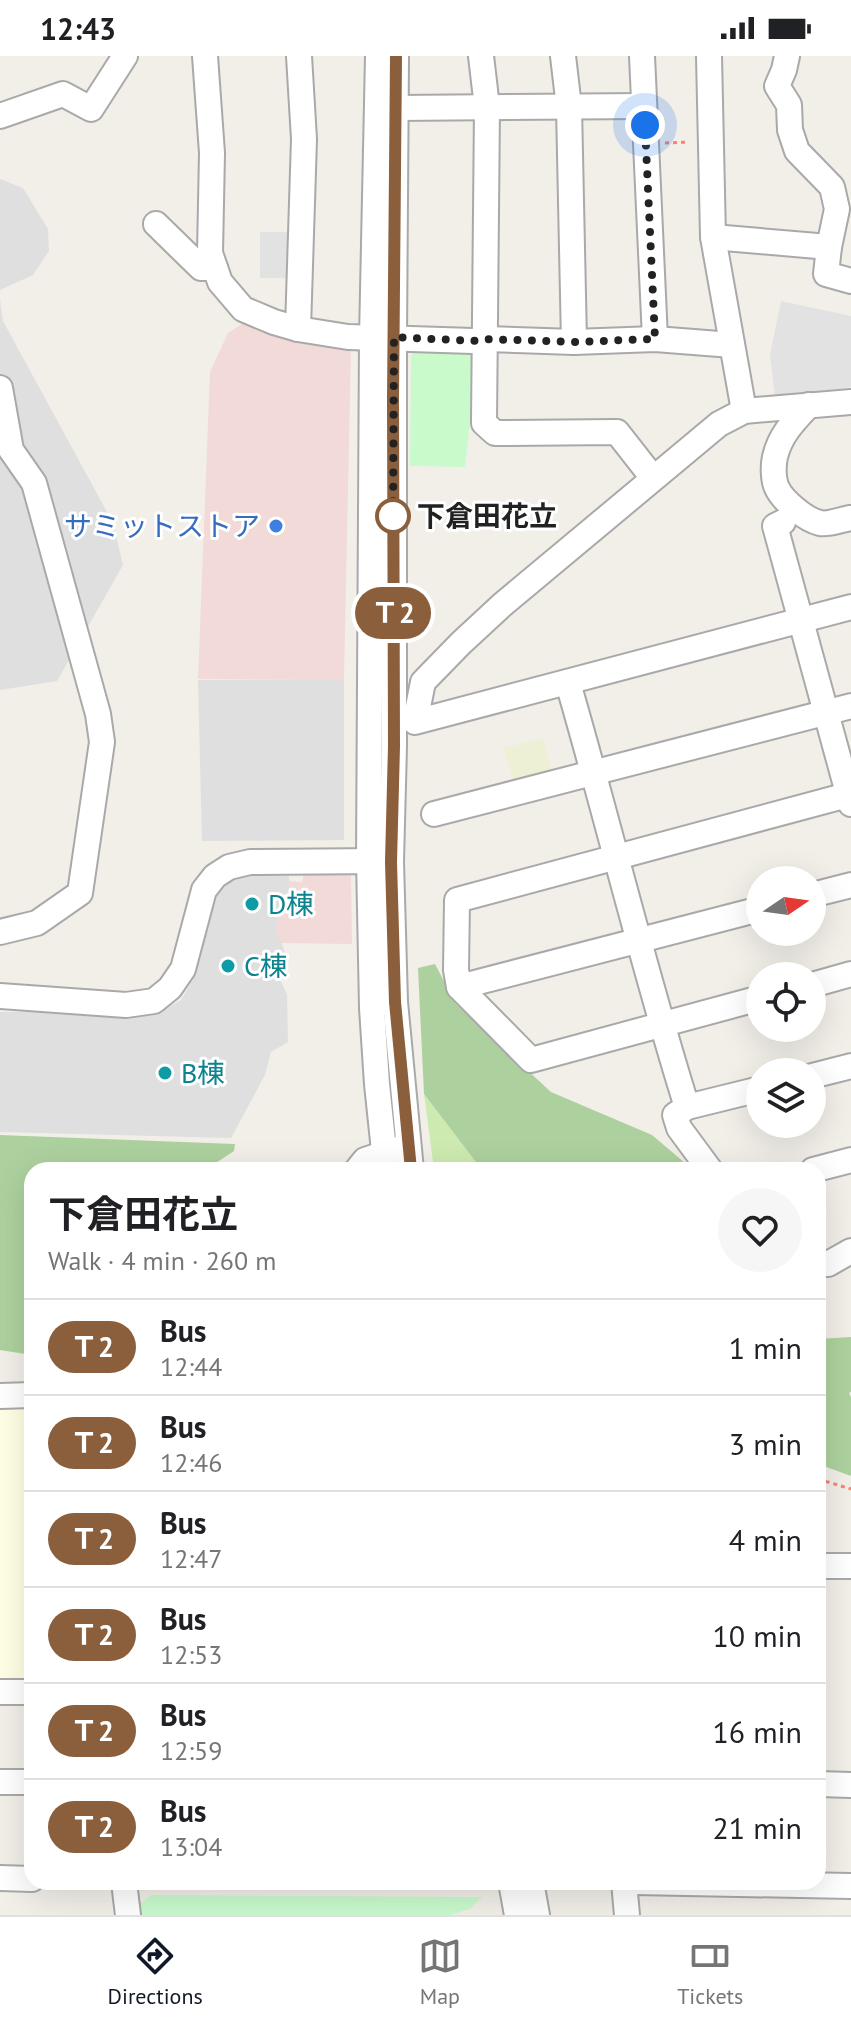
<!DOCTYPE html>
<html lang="en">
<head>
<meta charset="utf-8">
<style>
  :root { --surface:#fff; --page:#f6f6f6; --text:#202124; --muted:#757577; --line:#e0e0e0; --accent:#111827 }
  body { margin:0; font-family:"PT Sans","Noto Sans JP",sans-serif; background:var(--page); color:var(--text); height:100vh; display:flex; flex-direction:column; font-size:30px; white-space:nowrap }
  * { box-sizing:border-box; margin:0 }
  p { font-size:26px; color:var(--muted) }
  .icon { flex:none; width:44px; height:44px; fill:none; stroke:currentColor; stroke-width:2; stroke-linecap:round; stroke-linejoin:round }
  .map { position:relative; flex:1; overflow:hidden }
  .panel { position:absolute; left:24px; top:1106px; width:802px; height:728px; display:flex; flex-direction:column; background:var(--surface); border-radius:24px; box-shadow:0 8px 32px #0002 }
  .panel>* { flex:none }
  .badge { padding:0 16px; border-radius:26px; font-size:28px; line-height:52px }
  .needle { width:52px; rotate:77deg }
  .controls { position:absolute; left:746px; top:810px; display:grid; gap:16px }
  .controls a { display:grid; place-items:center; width:80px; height:80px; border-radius:50%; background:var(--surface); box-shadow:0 8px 32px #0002; font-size:40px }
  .you { position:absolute; width:40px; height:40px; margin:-20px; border:6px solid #fff; border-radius:50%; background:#1a73e8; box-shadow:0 0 0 12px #1a73e833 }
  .map>.badge { position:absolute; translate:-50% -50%; box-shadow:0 0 0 4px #fff }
  .round { display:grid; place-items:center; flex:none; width:84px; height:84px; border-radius:42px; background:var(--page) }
  .summary { display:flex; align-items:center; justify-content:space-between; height:136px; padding:0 24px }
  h1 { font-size:38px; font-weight:700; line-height:60px }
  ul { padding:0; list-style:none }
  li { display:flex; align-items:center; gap:24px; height:96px; padding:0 24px; border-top:2px solid var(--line) }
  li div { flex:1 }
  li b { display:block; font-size:30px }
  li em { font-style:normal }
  li .badge { min-width:88px; font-weight:700; text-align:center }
  .status { display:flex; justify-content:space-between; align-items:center; height:56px; padding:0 40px; background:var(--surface); direction:ltr }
  .status svg { height:22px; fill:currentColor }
  .tabs { display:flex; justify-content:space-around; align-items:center; height:112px; border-top:2px solid var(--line); background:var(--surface); font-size:22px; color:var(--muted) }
  .tabs a { display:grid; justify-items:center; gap:4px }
  .tabs .active { color:var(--accent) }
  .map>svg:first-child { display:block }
  .residential { fill:#e0dfdf }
  .commercial { fill:#f2dad9 }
  .education { fill:#ffffe5 }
  .farmland { fill:#eef0d5 }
  .grass { fill:#cdebb0 }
  .forest { fill:#add19e }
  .park { fill:#c8facc }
  .parking { fill:#e2e2e2 }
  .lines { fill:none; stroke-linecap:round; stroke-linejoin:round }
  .minor-casing { stroke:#a9a9a9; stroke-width:28 }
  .path { stroke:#fa8072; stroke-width:3; stroke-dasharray:4 4; stroke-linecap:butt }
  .minor { stroke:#fff; stroke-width:24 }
  .line-casing { stroke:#fff; stroke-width:18 }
  .line { stroke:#8b5e3c; stroke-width:12 }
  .walk { stroke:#222; stroke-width:8; stroke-dasharray:0 14.4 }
  .stop-dot { fill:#fff; stroke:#8b5e3c; stroke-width:4 }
  .shop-dot { fill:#3f7fe0; stroke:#fff; stroke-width:3 }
  .culture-dot { fill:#0f9aa8; stroke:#fff; stroke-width:3 }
  .labels { text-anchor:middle; stroke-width:6; stroke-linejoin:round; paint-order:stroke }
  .stop-label { font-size:28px; font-weight:bold; fill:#222; stroke:#fff; text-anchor:start }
  .shop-label { font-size:28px; fill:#366cbe; stroke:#fff; text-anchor:end }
  .culture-label { font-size:28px; fill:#0d838f; stroke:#fff; text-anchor:start }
</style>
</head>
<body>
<div class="status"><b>12:43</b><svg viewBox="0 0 49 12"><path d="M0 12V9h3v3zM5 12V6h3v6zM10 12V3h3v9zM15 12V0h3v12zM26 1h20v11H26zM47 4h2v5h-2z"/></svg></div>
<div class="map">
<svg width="851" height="1859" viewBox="0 0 851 1859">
  <rect width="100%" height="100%" fill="#f2efe9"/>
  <!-- residential -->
  <g class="residential">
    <path d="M 0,123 L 23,132 L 48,173 L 49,195 L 33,219 L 0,234 Z"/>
    <path d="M 0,243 L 3,265 L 113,467 L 123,509 L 57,625 L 0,634 Z"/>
    <path d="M 344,623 L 344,784 L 202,785 L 198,624 Z"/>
    <path d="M 236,817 L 289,820 L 290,832 L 282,847 L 276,873 L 286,899 L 284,908 L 277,916 L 287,939 L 288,986 L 271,996 L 265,1019 L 231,1082 L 0,1076 L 0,956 L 160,956 L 181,944 L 193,924 L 218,831 Z"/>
  </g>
  <!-- commercial -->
  <g class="commercial">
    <path d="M 248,264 L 289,283 L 351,292 L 344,623 L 198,623 L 210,316 L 228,277 Z"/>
    <path d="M 304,817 L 351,818 L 352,888 L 280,887 L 276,873 L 282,847 L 290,832 L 289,825 L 302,826 Z"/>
  </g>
  <!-- education -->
  <path class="education" d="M 32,1345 L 32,1626 L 0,1626 L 0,1347 Z"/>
  <!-- farmland -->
  <path class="farmland" d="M 543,682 L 552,717 L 514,727 L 504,692 Z"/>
  <!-- grass -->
  <path class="grass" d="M 424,1038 L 482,1114 L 434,1114 Z"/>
  <!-- forest -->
  <g class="forest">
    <path d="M 435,908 L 456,948 L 551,1036 L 652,1079 L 685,1107 L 690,1114 L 482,1114 L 424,1038 L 418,912 Z"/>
    <path d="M 0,1079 L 235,1088 L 234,1095 L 205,1114 L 32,1114 L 32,1299 L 0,1294 Z"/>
    <path d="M 851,1281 L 851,1336 L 849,1337 L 851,1341 L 851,1420 L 818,1408 L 818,1283 Z"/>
  </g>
  <!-- park -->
  <g class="park">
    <path d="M 418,291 L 471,293 L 477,299 L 465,411 L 410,410 L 411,300 Z"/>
    <path d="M 151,1839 L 470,1841 L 482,1841 L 470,1853 L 450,1859 L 136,1859 L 135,1852 Z"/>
  </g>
  <!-- parking -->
  <g class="parking">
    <rect x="260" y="176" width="32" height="46"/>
    <path d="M 781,245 L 851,260 L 851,331 L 775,341 L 770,299 Z"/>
  </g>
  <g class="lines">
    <defs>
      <g id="minor">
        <path d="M 205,0 L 212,97 L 210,197 L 220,226 L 243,253 L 274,266 L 298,273 L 348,281 L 473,285 L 484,283 L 574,286 L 655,283 L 732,289"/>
        <path d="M 378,0 L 372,282 L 369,804 L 372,952 L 377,1028 L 386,1114"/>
        <path d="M 396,0 L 394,281 L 394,690 L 391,806 L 395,946 L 411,1114"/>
        <path d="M 481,0 L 487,51 L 484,367 L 495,377 L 617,376 L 653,422"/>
        <path d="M 563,0 L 569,51 L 574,286"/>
        <path d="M 642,0 L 655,283"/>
        <path d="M 709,0 L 713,181 L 744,355"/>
        <path d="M 787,0 L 784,14 L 777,30 L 789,49 L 790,74 L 797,95 L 832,131 L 837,153 L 829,191 L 826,218 L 851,225"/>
        <path d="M 397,52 L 644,50"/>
        <path d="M 0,60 L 63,38 L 91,53 L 125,0"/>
        <path d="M 156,168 L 201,212 L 215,212"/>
        <path d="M 713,181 L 829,191"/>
        <path d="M 298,273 L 304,83 L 299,0"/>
        <path d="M 0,332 L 11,394 L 34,427 L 98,658 L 102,686 L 80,837 L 37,867 L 0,876"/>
        <path d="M 851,346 L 744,355 L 719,368 L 502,549 L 461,587 L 423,626 L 415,666 L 851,551"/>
        <path d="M 809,349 C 794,365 780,379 775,401 C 773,409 773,424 777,432 C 783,445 806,464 820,467 C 829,469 842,463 851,462"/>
        <path d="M 783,466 L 775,470 L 851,748"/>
        <path d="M 568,627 C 609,768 643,911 687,1051 L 760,1033"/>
        <path d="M 434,758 L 851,650"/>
        <path d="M 812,839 L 851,829"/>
        <path d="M 812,929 L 851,918"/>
        <path d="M 459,931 L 760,853"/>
        <path d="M 0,940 L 126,949 L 154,945 L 170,932 L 183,913 L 204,834 L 215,820 L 229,811 L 250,806 L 384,805"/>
        <path d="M 760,942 L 531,1004 L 459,931 L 456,914 L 457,844 L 851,738"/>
        <path d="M 812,1020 L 851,1010"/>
        <path d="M 687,1051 L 675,1059 L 679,1072 L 710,1114"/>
        <path d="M 357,1114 L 365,1104 L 398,1093"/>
        <path d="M 813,1114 L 851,1104"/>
        <path d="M 818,1207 L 828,1208 L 851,1195"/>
        <path d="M 0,1340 L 32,1339"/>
        <path d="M 818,1510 L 851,1510"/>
        <path d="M 0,1636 L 32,1636"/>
        <path d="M 0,1726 L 32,1726"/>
        <path d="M 818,1728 L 851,1729"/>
        <path d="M 0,1822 L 32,1823"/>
        <path d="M 124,1826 L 128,1859"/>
        <path d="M 511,1826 L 517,1859"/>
        <path d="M 531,1826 L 537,1859"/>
        <path d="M 624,1826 L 627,1859"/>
        <path d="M 634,1826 L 851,1830"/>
      </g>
    </defs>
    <!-- minor casing -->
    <use href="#minor" class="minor-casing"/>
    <!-- path -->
    <g class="path">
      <path d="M 665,87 L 689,86"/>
      <path d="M 818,1423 L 851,1433"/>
    </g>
    <!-- minor -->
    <use href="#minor" class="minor"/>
  </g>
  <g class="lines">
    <defs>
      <path id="line" d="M 396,0 L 393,343 L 394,690 L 391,806 L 395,946 L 411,1114"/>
    </defs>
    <!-- line casing -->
    <use href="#line" class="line-casing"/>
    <!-- line -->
    <use href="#line" class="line"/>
    <!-- walk -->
    <path class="walk" d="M 393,460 L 393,467 L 394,281 L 473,285 L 484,283 L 574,286 L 655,283 L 645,69"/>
  </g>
  <!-- markers -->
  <circle class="stop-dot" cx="393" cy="460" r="16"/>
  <circle class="shop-dot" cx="276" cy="470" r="8"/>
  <g class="culture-dot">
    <circle cx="252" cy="848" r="8"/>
    <circle cx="228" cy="910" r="8"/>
    <circle cx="165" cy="1017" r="8"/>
  </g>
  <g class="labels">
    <!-- stop labels -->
    <g class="stop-label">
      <text x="417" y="470">下倉田花立</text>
    </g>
    <!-- shop labels -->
    <g class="shop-label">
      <text x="260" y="480">サミットストア</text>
    </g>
    <!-- culture labels -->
    <g class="culture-label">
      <text x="268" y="858">D棟</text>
      <text x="244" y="920">C棟</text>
      <text x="181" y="1027">B棟</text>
    </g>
  </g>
</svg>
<div class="controls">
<a><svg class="needle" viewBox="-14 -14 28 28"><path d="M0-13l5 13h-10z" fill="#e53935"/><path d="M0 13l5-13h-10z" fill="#757577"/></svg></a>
<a><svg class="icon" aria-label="locate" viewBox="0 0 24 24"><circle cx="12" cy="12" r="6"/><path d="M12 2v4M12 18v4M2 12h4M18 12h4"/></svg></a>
<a><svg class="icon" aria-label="layers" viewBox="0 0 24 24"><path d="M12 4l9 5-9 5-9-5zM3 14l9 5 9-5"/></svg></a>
</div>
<div class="you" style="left:645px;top:69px"></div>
<b class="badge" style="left:393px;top:557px;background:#8b5e3c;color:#fff">Ｔ2</b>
<section class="panel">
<div class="summary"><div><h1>下倉田花立</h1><p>Walk · 4 min · 260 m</p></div><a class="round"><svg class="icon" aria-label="heart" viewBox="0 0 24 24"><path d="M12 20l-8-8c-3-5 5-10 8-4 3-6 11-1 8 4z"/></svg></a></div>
<ul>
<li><span class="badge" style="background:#8b5e3c;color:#fff">Ｔ2</span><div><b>Bus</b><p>12:44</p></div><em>1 min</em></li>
<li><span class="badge" style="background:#8b5e3c;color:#fff">Ｔ2</span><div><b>Bus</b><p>12:46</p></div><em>3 min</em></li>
<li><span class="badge" style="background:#8b5e3c;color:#fff">Ｔ2</span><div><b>Bus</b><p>12:47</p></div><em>4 min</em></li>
<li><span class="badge" style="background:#8b5e3c;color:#fff">Ｔ2</span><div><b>Bus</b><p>12:53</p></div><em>10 min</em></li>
<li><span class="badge" style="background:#8b5e3c;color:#fff">Ｔ2</span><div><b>Bus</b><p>12:59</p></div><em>16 min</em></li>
<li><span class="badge" style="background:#8b5e3c;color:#fff">Ｔ2</span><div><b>Bus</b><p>13:04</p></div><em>21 min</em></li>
</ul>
</section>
</div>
<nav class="tabs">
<a class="active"><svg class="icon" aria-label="directions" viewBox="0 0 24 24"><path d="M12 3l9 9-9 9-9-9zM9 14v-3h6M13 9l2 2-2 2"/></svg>Directions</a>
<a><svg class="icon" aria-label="map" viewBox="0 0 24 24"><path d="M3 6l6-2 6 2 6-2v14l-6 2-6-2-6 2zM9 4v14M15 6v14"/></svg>Map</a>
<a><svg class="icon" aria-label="tickets" viewBox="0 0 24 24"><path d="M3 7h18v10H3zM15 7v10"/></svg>Tickets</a>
</nav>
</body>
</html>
